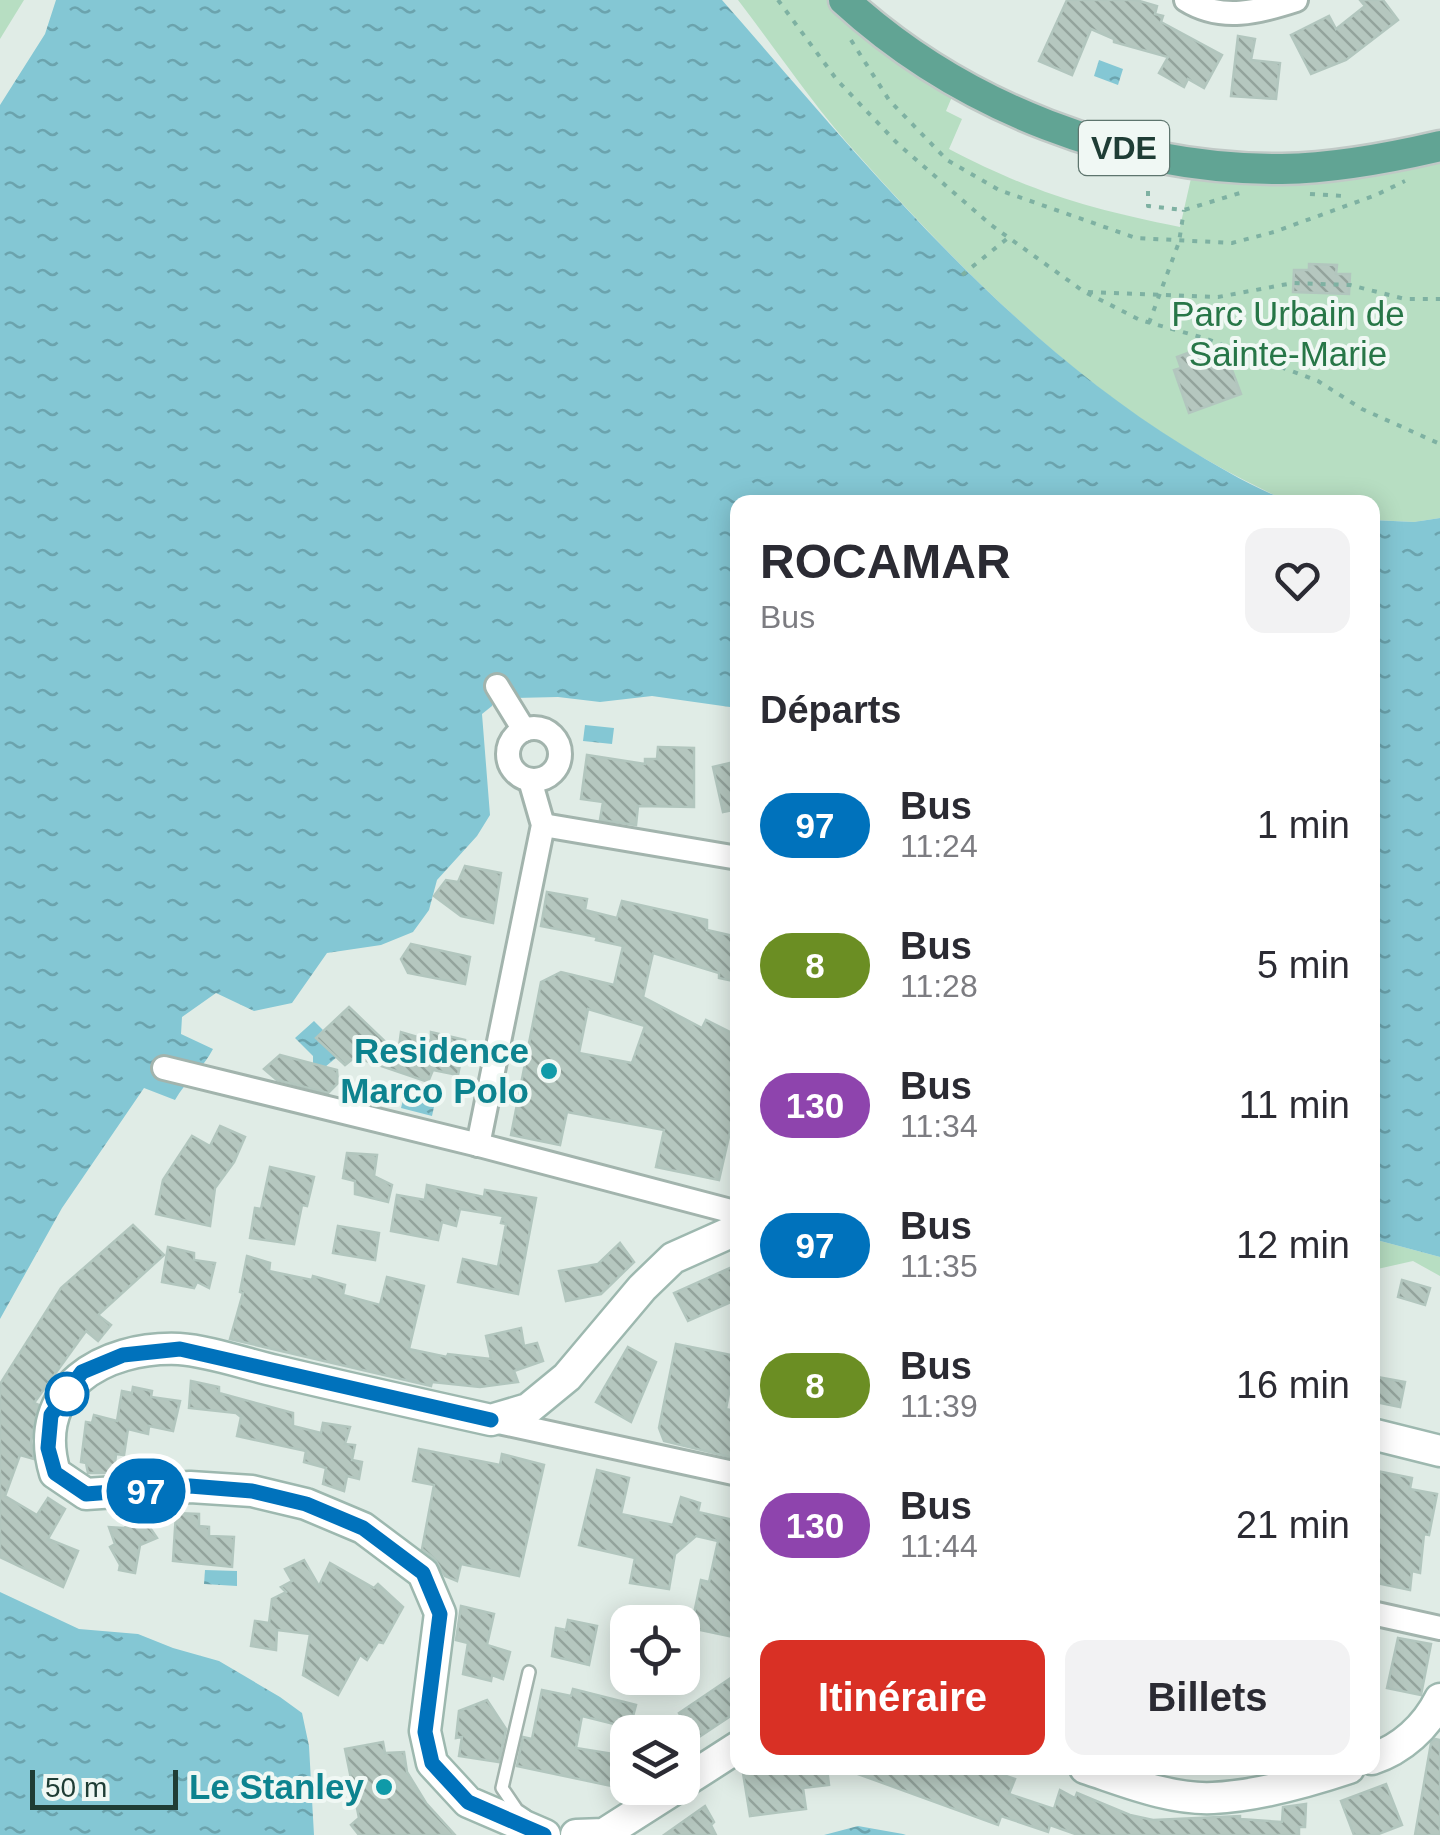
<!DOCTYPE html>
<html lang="fr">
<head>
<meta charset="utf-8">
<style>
  :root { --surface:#fff; --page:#f2f2f3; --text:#2b2b33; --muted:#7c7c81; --accent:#d93025 }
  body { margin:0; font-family:Helvetica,sans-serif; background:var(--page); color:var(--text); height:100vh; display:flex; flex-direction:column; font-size:38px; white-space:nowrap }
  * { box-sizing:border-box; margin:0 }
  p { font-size:32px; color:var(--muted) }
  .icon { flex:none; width:55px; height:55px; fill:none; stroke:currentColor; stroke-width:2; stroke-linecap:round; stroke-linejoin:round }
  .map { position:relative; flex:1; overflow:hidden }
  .sheet { position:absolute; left:730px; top:495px; width:650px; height:1280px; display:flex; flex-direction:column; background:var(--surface); border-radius:20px; box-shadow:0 5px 25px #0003 }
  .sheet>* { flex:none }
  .badge { padding:0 20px; border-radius:32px; font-size:35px; line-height:65px }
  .fabs { position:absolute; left:610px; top:1605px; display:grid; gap:20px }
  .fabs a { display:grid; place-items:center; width:90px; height:90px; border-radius:20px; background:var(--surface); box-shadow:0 5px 25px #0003; font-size:50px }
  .scale { position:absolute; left:30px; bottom:25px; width:148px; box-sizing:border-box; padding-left:10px; border:5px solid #1f3d35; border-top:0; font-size:28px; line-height:35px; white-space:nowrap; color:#1f3d35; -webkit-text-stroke:8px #f0f8f4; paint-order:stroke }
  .map>.badge { position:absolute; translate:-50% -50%; box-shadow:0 0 0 5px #fff }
  h2 { padding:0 30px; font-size:38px; line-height:90px }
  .round { display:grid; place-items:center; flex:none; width:105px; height:105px; border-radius:20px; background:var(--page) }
  .summary { display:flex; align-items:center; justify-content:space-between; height:170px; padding:0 30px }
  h1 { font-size:48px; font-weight:800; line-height:75px }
  .button { display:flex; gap:20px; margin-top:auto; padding:20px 30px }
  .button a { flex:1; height:115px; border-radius:20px; background:var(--accent); color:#fff; font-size:40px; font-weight:800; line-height:115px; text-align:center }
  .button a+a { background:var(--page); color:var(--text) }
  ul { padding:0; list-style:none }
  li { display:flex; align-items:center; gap:30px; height:140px; padding:0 30px }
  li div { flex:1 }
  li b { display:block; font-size:38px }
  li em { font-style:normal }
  li .badge { min-width:110px; font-weight:700; text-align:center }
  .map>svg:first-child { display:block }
  .green { fill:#b7dec2 }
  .water { fill:url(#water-ripples) }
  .building { fill:url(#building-back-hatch); stroke:#b2c6be; stroke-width:2.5; fill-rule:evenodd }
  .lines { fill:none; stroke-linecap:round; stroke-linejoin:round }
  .lane-casing { stroke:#a2b4ad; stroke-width:16 }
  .street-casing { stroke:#a2b4ad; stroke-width:28 }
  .secondary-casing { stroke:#9db8af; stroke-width:35 }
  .primary-casing { stroke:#c0c9c6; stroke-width:35 }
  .path { stroke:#7eb1a2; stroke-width:4; stroke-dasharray:5 8; stroke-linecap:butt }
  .lane { stroke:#fff; stroke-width:11 }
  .street { stroke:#fff; stroke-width:22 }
  .secondary { stroke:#fff; stroke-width:30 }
  .primary { stroke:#61a494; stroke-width:30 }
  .line-casing { stroke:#fff; stroke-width:22 }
  .line { stroke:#0072bc; stroke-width:15 }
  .culture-dot { fill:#0f9aa8; stroke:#f0f8f4; stroke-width:4 }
  .stop-dot { fill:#fff; stroke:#0072bc; stroke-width:5 }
  .labels { text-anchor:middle; stroke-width:8; stroke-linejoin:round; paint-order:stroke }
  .shield { fill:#f0f8f4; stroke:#5e756e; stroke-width:2.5 }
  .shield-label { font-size:32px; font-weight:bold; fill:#1f3d35 }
  .park-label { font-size:35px; fill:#277647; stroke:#f0f8f4 }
  .culture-label { font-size:35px; font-weight:bold; fill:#0d838f; stroke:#f0f8f4; text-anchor:end }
</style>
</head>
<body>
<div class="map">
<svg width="1440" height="1835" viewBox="0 0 1440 1835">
  <defs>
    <pattern id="water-ripples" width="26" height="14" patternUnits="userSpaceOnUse" patternTransform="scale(2.5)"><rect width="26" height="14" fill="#84c7d4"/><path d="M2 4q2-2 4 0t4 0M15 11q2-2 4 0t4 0" fill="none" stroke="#6ba3ad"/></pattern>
    <pattern id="building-back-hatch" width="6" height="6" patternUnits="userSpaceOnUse" patternTransform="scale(2.5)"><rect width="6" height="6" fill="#b5c7bf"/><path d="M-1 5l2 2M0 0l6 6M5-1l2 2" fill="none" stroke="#93a39c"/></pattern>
  </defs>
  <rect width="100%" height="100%" fill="#e0ece6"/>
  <!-- green -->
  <g class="green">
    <path d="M 0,0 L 24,0 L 0,39 Z"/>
    <path d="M 738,0 L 831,0 L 954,92 L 946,111 L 962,119 L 949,149 C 1031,192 1090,209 1180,227 L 1192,174 C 1267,197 1364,179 1440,162 L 1440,518 L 1414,522 L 1373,520 L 1372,502 L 1291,502 L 1280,498 C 1237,477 1195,455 1155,428 C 1044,354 947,255 859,156 C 815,108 778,52 738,0 Z"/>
    <path d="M 1373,1239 L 1440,1257 L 1440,1276 L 1413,1261 L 1373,1270 Z"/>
  </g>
  <!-- water -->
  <g class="water">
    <path d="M 56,0 L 722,0 C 862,160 1001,333 1184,446 C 1218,467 1254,488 1291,502 L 738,502 L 737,708 L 652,696 L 600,702 L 558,697 L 515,698 L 492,693 L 492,706 L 482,714 L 490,815 L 477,836 L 437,880 L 429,910 L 413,932 L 381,945 L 327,953 L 292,1003 L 254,1011 L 216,993 L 182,1017 L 181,1034 L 213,1049 C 203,1069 186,1080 175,1100 L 144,1088 L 62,1208 L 0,1319 L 0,105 L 45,34 Z"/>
    <path d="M 1099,60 L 1123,69 L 1118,85 L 1094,76 Z"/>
    <path d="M 1440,518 L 1440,1257 L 1373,1239 L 1372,520 L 1414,522 Z"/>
    <path d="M 585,725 L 614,728 L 612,744 L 583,741 Z"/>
    <path d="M 314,1021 L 323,1030 L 316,1038 L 337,1057 L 325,1067 L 313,1064 L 313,1056 L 295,1038 Z"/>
    <path d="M 404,1096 L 435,1102 L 432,1116 L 401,1108 Z"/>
    <path d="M 205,1570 L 237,1571 L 237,1586 L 204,1584 Z"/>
    <path d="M 0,1592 L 79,1629 L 138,1634 L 173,1648 L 219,1661 L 280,1697 L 302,1713 L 309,1746 L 314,1835 L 0,1835 Z"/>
    <path d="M 858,1826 L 903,1834 L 906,1835 L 824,1835 Z"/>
  </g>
  <!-- building -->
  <g class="building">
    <path d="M 1067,0 L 1136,0 L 1157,6 L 1155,14 L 1163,16 L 1161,22 L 1222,55 L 1204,88 L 1188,79 L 1184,87 L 1159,73 L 1168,57 L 1114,42 L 1114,39 L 1091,29 L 1072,75 L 1039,61 Z"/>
    <path d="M 1360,0 L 1383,0 L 1398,20 L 1346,60 L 1311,74 L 1291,35 L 1329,16 L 1336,29 L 1365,6 Z"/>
    <path d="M 1238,36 L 1255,39 L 1251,60 L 1280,63 L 1276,99 L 1231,96 Z"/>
    <path d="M 1309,264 L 1337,265 L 1336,274 L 1350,274 L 1349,294 L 1293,292 L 1294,270 L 1309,270 Z"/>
    <path d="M 1201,348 L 1205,358 L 1225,351 L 1241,394 L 1189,413 L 1174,370 L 1181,368 L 1177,357 Z"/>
    <path d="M 658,747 L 694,748 L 694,807 L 638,806 L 636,825 L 600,820 L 603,802 L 581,799 L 587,755 L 645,764 L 645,759 L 657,759 Z"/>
    <path d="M 738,761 L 738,809 L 723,812 L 713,767 Z"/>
    <path d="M 465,866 L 501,873 L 493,923 L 461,916 L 434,896 L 446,880 L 458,882 Z"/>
    <path d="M 547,892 L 587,899 L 585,910 L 617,918 L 622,901 L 707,920 L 707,930 L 738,937 L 738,982 L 719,978 L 719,973 L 653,953 L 643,997 L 702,1028 L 706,1020 L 738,1036 L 738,1097 L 719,1180 L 656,1167 L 664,1130 L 567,1112 L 560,1145 L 511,1135 L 541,982 L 561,972 L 614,985 L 623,946 L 596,940 L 597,937 L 541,926 ZM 588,1009 L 645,1026 L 632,1063 L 579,1053 Z"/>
    <path d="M 411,944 L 470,957 L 465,984 L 408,973 L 401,959 Z"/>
    <path d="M 349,1007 L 398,1054 L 401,1032 L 431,1041 L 431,1032 L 465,1040 L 458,1075 L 433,1070 L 428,1082 L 355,1057 L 345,1065 L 316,1038 Z"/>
    <path d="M 280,1055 L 337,1070 L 338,1083 L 328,1093 L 277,1080 L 264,1069 Z"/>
    <path d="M 220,1126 L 245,1137 L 234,1162 L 215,1188 L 210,1226 L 156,1214 L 163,1180 L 192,1136 L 210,1146 Z"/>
    <path d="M 347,1153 L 377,1155 L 374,1176 L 392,1185 L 388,1202 L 355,1194 L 355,1181 L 343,1178 Z"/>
    <path d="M 270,1167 L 314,1177 L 307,1206 L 302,1205 L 294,1244 L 250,1238 L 255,1208 L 261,1209 Z"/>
    <path d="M 427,1185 L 484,1197 L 485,1190 L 536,1198 L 518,1294 L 458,1282 L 463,1259 L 498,1267 L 506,1224 L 501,1223 L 503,1216 L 460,1209 L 456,1226 L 442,1222 L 438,1240 L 391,1231 L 397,1195 L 425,1200 Z"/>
    <path d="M 133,1225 L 164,1255 L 98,1315 L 111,1325 L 98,1341 L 86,1331 L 34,1403 L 39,1405 L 31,1441 L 34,1459 L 20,1455 L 5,1496 L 37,1515 L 48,1498 L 65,1509 L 48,1539 L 78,1551 L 63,1587 L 0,1557 L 0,1384 L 61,1288 Z"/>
    <path d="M 338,1226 L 379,1233 L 375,1260 L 333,1253 Z"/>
    <path d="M 620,1243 L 634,1262 L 601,1294 L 566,1301 L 559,1271 L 598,1264 Z"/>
    <path d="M 168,1247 L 194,1253 L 194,1260 L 215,1263 L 209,1288 L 197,1282 L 194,1288 L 162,1282 Z"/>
    <path d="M 247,1256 L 270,1263 L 269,1271 L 312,1280 L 313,1276 L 345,1285 L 343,1295 L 380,1305 L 387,1277 L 424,1286 L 409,1349 L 447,1357 L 448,1354 L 491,1359 L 486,1336 L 521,1328 L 524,1346 L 537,1343 L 543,1361 L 514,1371 L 518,1382 L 480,1387 L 432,1382 L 431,1386 L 230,1339 L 243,1293 L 240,1292 Z"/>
    <path d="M 732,1267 L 738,1276 L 738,1299 L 688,1321 L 674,1293 Z"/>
    <path d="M 1402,1280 L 1430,1288 L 1425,1305 L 1398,1297 Z"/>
    <path d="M 676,1344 L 736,1356 L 726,1409 L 738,1412 L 738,1459 L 664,1441 L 659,1428 Z"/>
    <path d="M 628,1347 L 656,1362 L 631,1422 L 596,1402 Z"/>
    <path d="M 1372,1376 L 1405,1382 L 1400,1407 L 1376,1402 L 1372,1398 Z"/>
    <path d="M 191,1381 L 219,1387 L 219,1393 L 293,1413 L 293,1426 L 321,1433 L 323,1423 L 350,1427 L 345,1444 L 355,1445 L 352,1460 L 362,1462 L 359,1479 L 347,1476 L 344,1491 L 323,1484 L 326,1468 L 304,1462 L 306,1451 L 237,1436 L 241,1417 L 236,1413 L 189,1408 Z"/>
    <path d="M 133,1387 L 152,1391 L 151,1397 L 180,1401 L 173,1431 L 149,1426 L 148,1434 L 128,1429 L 124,1455 L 116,1454 L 114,1473 L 88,1473 L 86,1463 L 81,1462 L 86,1422 L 92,1423 L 94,1415 L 117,1421 L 122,1391 L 132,1393 Z"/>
    <path d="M 419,1449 L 500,1465 L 502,1454 L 544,1465 L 519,1576 L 461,1564 L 457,1581 L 445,1576 L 435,1559 L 422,1549 L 434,1485 L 413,1481 Z"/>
    <path d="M 597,1470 L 629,1478 L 621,1514 L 673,1525 L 681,1497 L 700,1503 L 698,1512 L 738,1521 L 738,1638 L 691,1628 L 701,1580 L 709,1582 L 718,1541 L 696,1536 L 675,1554 L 669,1589 L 630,1583 L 635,1558 L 579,1545 Z"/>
    <path d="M 1372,1470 L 1412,1478 L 1410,1489 L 1437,1494 L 1429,1535 L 1424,1534 L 1420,1573 L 1412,1571 L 1410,1590 L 1372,1582 L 1377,1540 L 1372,1540 Z"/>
    <path d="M 176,1513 L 199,1514 L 199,1526 L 209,1527 L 209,1536 L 234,1537 L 232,1567 L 173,1561 Z"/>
    <path d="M 142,1516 L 157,1538 L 140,1545 L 135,1573 L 119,1570 L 120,1565 L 110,1547 L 115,1544 L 109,1527 L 124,1528 Z"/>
    <path d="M 304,1560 L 319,1586 L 330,1563 L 374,1588 L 378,1584 L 403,1607 L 383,1643 L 378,1642 L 367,1660 L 360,1655 L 338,1695 L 303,1675 L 310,1634 L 277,1630 L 276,1650 L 251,1646 L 255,1621 L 269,1623 L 272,1599 L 286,1592 L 281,1587 L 292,1581 L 285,1569 Z"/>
    <path d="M 461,1606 L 494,1614 L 487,1645 L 510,1652 L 503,1679 L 492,1675 L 491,1681 L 463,1674 L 468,1643 L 456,1640 Z"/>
    <path d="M 568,1620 L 597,1626 L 589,1665 L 552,1656 L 556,1628 L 566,1630 Z"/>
    <path d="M 1398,1638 L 1431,1644 L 1421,1695 L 1387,1688 Z"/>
    <path d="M 738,1673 L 738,1711 L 696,1739 L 679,1713 Z"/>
    <path d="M 573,1689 L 636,1705 L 630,1728 L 582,1716 L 576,1748 L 626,1756 L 621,1788 L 517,1766 L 523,1737 L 532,1739 L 542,1690 L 571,1696 Z"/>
    <path d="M 487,1700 L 506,1729 L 499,1762 L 459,1756 L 462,1737 L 456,1738 L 459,1711 Z"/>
    <path d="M 1435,1739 L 1440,1740 L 1440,1835 L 1415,1835 L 1431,1743 Z"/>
    <path d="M 383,1742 L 385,1753 L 404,1752 L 407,1772 L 426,1803 L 455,1835 L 359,1835 L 351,1825 L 359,1818 L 345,1749 Z"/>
    <path d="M 753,1768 L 827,1768 L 829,1785 L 803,1788 L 806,1809 L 750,1816 L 743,1773 L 752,1774 Z"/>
    <path d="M 847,1768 L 983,1768 L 1015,1779 L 1009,1794 L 1054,1809 L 1060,1790 L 1075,1798 L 1077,1793 L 1130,1815 L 1153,1820 L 1240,1816 L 1240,1819 L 1282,1822 L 1283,1807 L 1306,1804 L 1305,1827 L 1299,1827 L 1299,1835 L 1078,1835 L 1050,1825 L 1048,1832 L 1001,1816 L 998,1825 L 847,1770 Z"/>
    <path d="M 1386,1784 L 1402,1825 L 1376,1835 L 1354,1835 L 1341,1801 Z"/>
    <path d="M 705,1806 L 714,1822 L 711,1825 L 716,1835 L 664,1835 Z"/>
  </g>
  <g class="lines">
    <defs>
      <path id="lane" d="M 526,1816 L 517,1810 L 502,1788 L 529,1672"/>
      <g id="street">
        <path d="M 1186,0 C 1221,22 1259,12 1296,0"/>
        <path d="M 497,686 L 524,730"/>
        <circle cx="534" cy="754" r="26"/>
        <path d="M 543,825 L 738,858"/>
        <path d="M 164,1068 L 483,1146 L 738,1213"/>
        <path d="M 478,1145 L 543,825 L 530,780"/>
        <path d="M 494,1421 L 738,1474"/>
        <path d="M 1372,1613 L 1440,1628"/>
      </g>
      <g id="secondary">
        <path d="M 1372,1434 L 1440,1451"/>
        <path d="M 1372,1759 C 1402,1749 1426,1727 1440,1699"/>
        <path d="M 1085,1768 C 1125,1781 1170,1800 1213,1798 C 1258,1796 1307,1782 1349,1768"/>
        <path d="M 682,1783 L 738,1747"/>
        <path d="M 545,1835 L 468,1802 L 432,1763 L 425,1731 L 440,1613 L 423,1573 L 363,1528 L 306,1504 L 252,1491 L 190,1487 L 86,1494 L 55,1473 C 30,1389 103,1346 179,1349 C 210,1351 245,1364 276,1371 C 347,1388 419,1404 491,1420 L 528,1409 L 567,1377 L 642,1288 L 673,1258 L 738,1229"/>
        <path d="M 576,1835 L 604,1834 L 676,1788"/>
      </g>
      <path id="primary" d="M 844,0 C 961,107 1123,170 1282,169 C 1335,168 1389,158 1440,146"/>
    </defs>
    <!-- lane casing -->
    <use href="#lane" class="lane-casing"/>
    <!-- street casing -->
    <use href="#street" class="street-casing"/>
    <!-- secondary casing -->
    <use href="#secondary" class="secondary-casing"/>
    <!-- primary casing -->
    <use href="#primary" class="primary-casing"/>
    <!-- path -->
    <g class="path">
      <path d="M 778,0 L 837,80 L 898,144 L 991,225 L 1083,291 L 1140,320 L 1204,338 L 1318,381 L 1362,409 L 1440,444"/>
      <path d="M 851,40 L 889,100 L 947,160 L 999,190 L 1136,238 L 1232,243 L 1274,232 L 1376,195 L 1405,181"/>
      <path d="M 1148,191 L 1148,206 L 1184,210 L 1240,193"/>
      <path d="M 1310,194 L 1343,196"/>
      <path d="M 962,275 L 1008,238"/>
      <path d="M 1088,292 L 1218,297 L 1293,283 L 1350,285 L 1405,299 L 1440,299"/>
      <path d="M 1149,323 L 1179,242 L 1184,210"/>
    </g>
    <!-- lane -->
    <use href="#lane" class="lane"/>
    <!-- street -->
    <use href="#street" class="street"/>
    <!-- secondary -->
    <use href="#secondary" class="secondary"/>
    <!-- primary -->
    <use href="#primary" class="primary"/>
  </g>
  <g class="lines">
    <defs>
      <path id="line" d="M 491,1420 L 180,1349 L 123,1355 L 82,1372 L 51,1415 L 48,1448 L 55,1473 L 86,1494 L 190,1486 L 252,1491 L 306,1504 L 363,1528 L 423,1573 L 440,1614 L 425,1732 L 432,1763 L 468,1802 L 544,1835"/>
    </defs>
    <!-- line casing -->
    <use href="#line" class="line-casing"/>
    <!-- line -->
    <use href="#line" class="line"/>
  </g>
  <!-- markers -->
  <g class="culture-dot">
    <circle cx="549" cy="1071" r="10"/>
    <circle cx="384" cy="1787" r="10"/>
  </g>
  <circle class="stop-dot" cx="67" cy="1394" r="20"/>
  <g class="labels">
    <!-- shield labels -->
    <rect class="shield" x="1079" y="121" width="90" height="54" rx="8"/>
    <g class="shield-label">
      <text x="1124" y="159">VDE</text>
    </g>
    <!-- park labels -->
    <g class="park-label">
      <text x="1288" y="326">Parc Urbain de<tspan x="1288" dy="40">Sainte-Marie</tspan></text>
    </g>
    <!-- culture labels -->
    <g class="culture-label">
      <text x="529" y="1063">Residence<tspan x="529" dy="40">Marco Polo</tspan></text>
      <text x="364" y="1799">Le Stanley</text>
    </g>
  </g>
</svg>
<div class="fabs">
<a><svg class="icon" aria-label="locate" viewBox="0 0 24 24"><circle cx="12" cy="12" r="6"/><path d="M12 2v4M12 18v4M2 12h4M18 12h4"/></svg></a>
<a><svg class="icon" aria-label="layers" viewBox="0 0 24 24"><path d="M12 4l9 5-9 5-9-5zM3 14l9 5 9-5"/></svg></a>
</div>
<div class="scale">50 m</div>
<b class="badge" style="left:146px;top:1491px;background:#0072bc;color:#fff">97</b>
<section class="sheet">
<div class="summary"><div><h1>ROCAMAR</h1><p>Bus</p></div><a class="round"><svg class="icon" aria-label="heart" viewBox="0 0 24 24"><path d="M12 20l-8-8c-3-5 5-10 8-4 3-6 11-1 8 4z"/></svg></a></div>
<h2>Départs</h2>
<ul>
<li><span class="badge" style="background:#0072bc;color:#fff">97</span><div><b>Bus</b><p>11:24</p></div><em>1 min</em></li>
<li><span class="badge" style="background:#6b8e23;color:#fff">8</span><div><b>Bus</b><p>11:28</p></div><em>5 min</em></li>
<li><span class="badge" style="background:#8e44ad;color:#fff">130</span><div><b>Bus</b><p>11:34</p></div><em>11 min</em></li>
<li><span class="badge" style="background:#0072bc;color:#fff">97</span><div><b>Bus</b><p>11:35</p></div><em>12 min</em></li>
<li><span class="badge" style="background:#6b8e23;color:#fff">8</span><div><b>Bus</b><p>11:39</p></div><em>16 min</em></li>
<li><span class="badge" style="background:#8e44ad;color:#fff">130</span><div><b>Bus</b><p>11:44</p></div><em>21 min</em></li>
</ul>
<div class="button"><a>Itinéraire</a><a>Billets</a></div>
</section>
</div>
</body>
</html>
